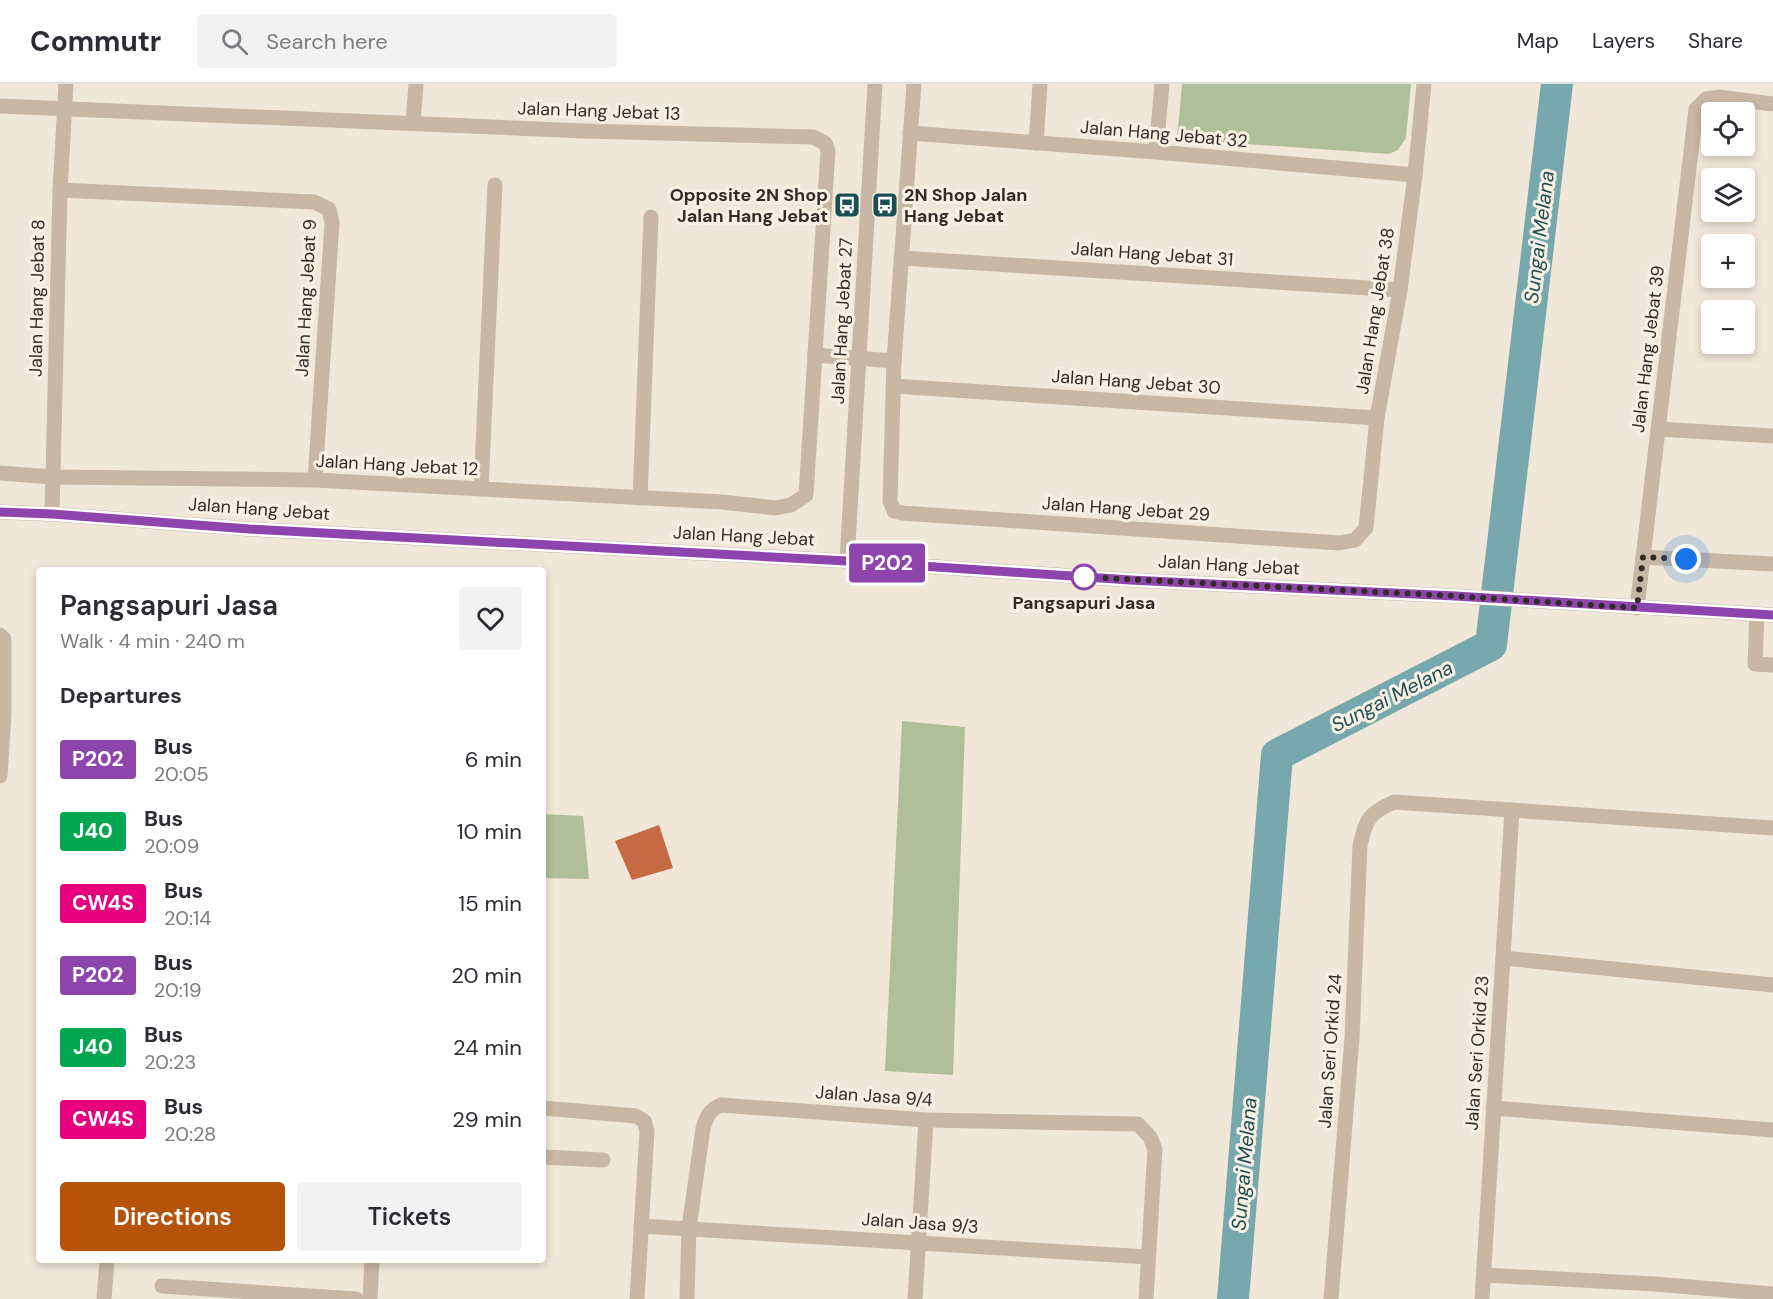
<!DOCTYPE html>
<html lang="en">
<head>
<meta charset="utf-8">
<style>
  :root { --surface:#fff; --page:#f2f2f3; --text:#2b2b33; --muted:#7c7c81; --line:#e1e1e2; --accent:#b45309 }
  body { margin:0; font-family:"DM Sans",sans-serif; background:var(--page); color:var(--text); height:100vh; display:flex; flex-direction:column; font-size:22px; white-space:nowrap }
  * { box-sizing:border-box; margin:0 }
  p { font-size:20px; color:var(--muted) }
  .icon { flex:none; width:33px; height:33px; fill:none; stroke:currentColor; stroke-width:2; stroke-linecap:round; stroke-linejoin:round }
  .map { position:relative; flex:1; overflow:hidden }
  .sheet { position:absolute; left:36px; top:483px; width:510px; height:696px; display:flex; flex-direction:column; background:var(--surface); border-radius:6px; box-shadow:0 3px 9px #0003 }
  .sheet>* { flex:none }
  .badge { padding:0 12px; border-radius:4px; font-size:21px; line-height:39px }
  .buttons { position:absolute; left:1701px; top:18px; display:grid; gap:12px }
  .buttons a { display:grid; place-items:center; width:54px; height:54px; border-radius:6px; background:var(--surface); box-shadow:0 3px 9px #0003; font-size:30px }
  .you { position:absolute; width:30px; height:30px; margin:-15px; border:4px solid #fff; border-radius:50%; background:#1a73e8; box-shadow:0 0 0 9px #1a73e833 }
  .map>.badge { position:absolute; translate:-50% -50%; box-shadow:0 0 0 3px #fff }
  h2 { padding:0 24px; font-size:22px; line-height:54px }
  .round { display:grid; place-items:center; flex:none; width:63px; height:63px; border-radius:6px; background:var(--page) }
  .overview { display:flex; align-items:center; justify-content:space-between; height:102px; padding:0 24px }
  h1 { font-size:28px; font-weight:600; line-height:45px }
  .action { display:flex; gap:12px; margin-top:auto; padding:12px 24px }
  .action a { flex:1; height:69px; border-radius:6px; background:var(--accent); color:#fff; font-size:24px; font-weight:600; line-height:69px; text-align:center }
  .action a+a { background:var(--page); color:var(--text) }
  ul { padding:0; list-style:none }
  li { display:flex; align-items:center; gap:18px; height:72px; padding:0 24px }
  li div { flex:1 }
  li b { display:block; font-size:22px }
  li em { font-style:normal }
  li .badge { min-width:66px; font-weight:700; text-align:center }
  header { display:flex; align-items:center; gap:36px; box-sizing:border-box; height:84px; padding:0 30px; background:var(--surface); border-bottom:2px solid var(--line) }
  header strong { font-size:28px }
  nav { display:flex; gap:33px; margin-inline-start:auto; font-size:21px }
  .search { width:420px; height:54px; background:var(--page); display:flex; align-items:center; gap:15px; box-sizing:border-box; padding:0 21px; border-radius:6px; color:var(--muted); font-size:22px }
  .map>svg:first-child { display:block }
  .green { fill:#b0bf99 }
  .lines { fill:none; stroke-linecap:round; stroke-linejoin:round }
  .river { stroke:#77a8ad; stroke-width:32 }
  .building { fill:#c56a42 }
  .minor { stroke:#c8b7a4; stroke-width:15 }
  .line-casing { stroke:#fff; stroke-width:14 }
  .line { stroke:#8e44ad; stroke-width:9 }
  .walk { stroke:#342b26; stroke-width:6; stroke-dasharray:0 10.8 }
  .stop-dot { fill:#fff; stroke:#8e44ad; stroke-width:3 }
  .labels { text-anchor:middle; stroke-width:6; stroke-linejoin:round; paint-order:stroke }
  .street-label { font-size:18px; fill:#342b26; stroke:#f9f0e4 }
  .poi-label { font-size:18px; font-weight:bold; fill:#342b26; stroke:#f9f0e4; text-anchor:end }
  .stop-label { font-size:18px; font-weight:bold; fill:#342b26; stroke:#f9f0e4 }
  .water-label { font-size:20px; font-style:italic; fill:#1c4e55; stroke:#f9f0e4 }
</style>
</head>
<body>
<header>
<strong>Commutr</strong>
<div class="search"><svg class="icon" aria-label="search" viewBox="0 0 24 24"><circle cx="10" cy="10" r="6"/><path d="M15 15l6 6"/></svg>Search here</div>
<nav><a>Map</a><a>Layers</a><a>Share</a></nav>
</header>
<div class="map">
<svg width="1773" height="1215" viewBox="0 0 1773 1215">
  <rect width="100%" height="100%" fill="#f1e7d8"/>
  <!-- green -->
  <g class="green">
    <path d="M 1182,0 L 1411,0 L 1406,54 L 1398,66 L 1389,70 L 1177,55 Z"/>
    <path d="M 902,637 L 965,643 L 953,991 L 885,987 Z"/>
    <path d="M 543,730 L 583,732 L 589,795 L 543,794 Z"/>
  </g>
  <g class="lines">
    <!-- river -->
    <path class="river" d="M 1233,1215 L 1277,671 L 1491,561 L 1557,0"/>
  </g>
  <!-- building -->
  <path class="building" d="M 659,741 L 673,784 L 632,796 L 615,757 Z"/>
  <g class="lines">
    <!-- minor -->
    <g class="minor">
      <path d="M 914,0 L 894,277 L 890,417 L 894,427 L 902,429 L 1339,459 L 1355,456 L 1366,444 L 1377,334 L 1400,206 L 1415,91 L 1424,0"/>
      <path d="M 0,22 L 585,47 L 813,53 L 825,59 L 828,67 L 806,411 L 791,421 L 776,424 L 722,418 L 315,396 L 52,393 L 0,389"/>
      <path d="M 413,39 L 416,0"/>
      <path d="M 910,49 L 1156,68 L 1415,91"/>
      <path d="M 1036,59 L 1040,0"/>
      <path d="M 1156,68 L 1162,0"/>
      <path d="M 60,106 L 314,118 L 329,125 L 332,139 L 315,396"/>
      <path d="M 901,174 L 1400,206"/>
      <path d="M 815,271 L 894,277"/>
      <path d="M 893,302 L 1377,334"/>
      <path d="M 1658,345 L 1773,352"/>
      <path d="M 481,405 L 495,101"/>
      <path d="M 640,414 L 651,133"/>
      <path d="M 0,428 L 52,430 L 249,445 L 847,477 L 1130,496 L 1455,512 L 1773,531"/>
      <path d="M 52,430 L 60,106 L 66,0"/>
      <path d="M 1643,473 L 1773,480"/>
      <path d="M 847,477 L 875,0"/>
      <path d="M 1637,524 L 1696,25 L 1706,15 L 1719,13 L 1773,20"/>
      <path d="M 1757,530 L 1755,580 L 1773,581"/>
      <path d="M 0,551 L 4,555 L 4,629 L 0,692"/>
      <path d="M 1503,874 L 1773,901"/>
      <path d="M 543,1024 L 636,1032 L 644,1037 L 647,1047 L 637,1215"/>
      <path d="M 1493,1024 L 1773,1046"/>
      <path d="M 543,1073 L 603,1076"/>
      <path d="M 641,1142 L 1148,1173"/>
      <path d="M 1484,1191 L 1655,1200 L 1773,1210"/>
      <path d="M 162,1202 L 356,1215"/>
      <path d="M 104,1215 L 107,1176"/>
      <path d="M 370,1215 L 372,1176"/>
      <path d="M 687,1215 L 689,1144 L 703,1044 C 707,1032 709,1026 721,1021 L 926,1036 L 1138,1040 L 1150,1053 L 1155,1065 L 1146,1215"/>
      <path d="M 915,1215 L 926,1036"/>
      <path d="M 1331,1215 L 1352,954 L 1360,761 C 1366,735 1369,729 1394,718 L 1773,744"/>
      <path d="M 1482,1215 L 1512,726"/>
    </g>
  </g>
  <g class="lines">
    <defs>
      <path id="line" d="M 0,428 L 52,430 L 249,445 L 847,477 L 1130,496 L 1455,512 L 1773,531"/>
    </defs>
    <!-- line casing -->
    <use href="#line" class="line-casing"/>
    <!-- line -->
    <use href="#line" class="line"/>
    <!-- walk -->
    <path class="walk" d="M 1084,493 L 1455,512 L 1637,524 L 1643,473 L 1686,475"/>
  </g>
  <!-- icons -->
  <defs>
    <symbol id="bus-square" viewBox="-11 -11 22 22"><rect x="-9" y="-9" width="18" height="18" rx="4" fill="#1c4e55" stroke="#f9f0e4"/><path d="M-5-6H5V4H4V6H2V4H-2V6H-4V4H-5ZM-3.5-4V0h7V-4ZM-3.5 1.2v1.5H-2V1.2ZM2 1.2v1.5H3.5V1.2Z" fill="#fff"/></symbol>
  </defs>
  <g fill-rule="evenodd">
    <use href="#bus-square" x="832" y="106" width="30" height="30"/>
    <use href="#bus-square" x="870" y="106" width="30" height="30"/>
  </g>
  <!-- markers -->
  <circle class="stop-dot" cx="1084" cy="493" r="12"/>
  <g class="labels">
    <!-- street labels -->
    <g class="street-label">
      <text transform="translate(599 27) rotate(2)" y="6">Jalan Hang Jebat 13</text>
      <text transform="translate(1164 50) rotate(5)" y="6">Jalan Hang Jebat 32</text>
      <text transform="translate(1152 170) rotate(4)" y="6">Jalan Hang Jebat 31</text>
      <text transform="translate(37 214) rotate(-89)" y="6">Jalan Hang Jebat 8</text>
      <text transform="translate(306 214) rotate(-87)" y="6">Jalan Hang Jebat 9</text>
      <text transform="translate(1375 227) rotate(-81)" y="6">Jalan Hang Jebat 38</text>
      <text transform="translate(842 237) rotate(-87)" y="6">Jalan Hang Jebat 27</text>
      <text transform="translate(1648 265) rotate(-83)" y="6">Jalan Hang Jebat 39</text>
      <text transform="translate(1136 298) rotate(4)" y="6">Jalan Hang Jebat 30</text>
      <text transform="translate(397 381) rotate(3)" y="6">Jalan Hang Jebat 12</text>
      <text transform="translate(259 425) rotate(4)" y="6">Jalan Hang Jebat</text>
      <text transform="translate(1126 425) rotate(4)" y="6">Jalan Hang Jebat 29</text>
      <text transform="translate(744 452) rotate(3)" y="6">Jalan Hang Jebat</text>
      <text transform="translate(1229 481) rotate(3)" y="6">Jalan Hang Jebat</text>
      <text transform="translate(1330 967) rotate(-86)" y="6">Jalan Seri Orkid 24</text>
      <text transform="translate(1477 969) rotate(-86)" y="6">Jalan Seri Orkid 23</text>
      <text transform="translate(874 1012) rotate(4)" y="6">Jalan Jasa 9/4</text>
      <text transform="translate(920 1139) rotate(4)" y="6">Jalan Jasa 9/3</text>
    </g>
    <!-- poi labels -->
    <g class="poi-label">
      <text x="828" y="117">Opposite 2N Shop<tspan x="828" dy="21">Jalan Hang Jebat</tspan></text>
      <text x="904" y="117" text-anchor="start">2N Shop Jalan<tspan x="904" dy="21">Hang Jebat</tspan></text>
    </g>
    <!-- stop labels -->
    <g class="stop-label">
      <text x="1084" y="525">Pangsapuri Jasa</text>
    </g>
    <!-- water labels -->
    <g class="water-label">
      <text transform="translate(1539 153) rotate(-83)" y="7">Sungai Melana</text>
      <text transform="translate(1392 612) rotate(-27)" y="7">Sungai Melana</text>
      <text transform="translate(1244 1080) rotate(-85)" y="7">Sungai Melana</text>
    </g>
  </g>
</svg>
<div class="buttons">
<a><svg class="icon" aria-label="locate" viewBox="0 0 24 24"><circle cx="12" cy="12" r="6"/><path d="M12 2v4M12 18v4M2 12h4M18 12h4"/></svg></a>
<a><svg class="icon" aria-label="layers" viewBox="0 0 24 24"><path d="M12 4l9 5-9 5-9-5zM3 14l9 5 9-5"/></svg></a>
<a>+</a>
<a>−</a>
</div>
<div class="you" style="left:1686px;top:475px"></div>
<b class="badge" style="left:887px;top:479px;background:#8e44ad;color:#fff">P202</b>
<section class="sheet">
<div class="overview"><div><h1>Pangsapuri Jasa</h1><p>Walk · 4 min · 240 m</p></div><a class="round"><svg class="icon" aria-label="heart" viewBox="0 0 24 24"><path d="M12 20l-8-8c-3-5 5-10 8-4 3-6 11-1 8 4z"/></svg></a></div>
<h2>Departures</h2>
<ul>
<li><span class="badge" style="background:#8e44ad;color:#fff">P202</span><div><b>Bus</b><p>20:05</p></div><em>6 min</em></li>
<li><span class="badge" style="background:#00a651;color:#fff">J40</span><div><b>Bus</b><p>20:09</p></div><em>10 min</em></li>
<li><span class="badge" style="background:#e6007e;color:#fff">CW4S</span><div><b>Bus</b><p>20:14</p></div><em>15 min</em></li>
<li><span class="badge" style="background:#8e44ad;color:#fff">P202</span><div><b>Bus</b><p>20:19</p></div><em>20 min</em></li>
<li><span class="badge" style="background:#00a651;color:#fff">J40</span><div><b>Bus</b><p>20:23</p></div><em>24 min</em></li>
<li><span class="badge" style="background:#e6007e;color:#fff">CW4S</span><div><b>Bus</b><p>20:28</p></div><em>29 min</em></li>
</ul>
<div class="action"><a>Directions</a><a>Tickets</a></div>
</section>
</div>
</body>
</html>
